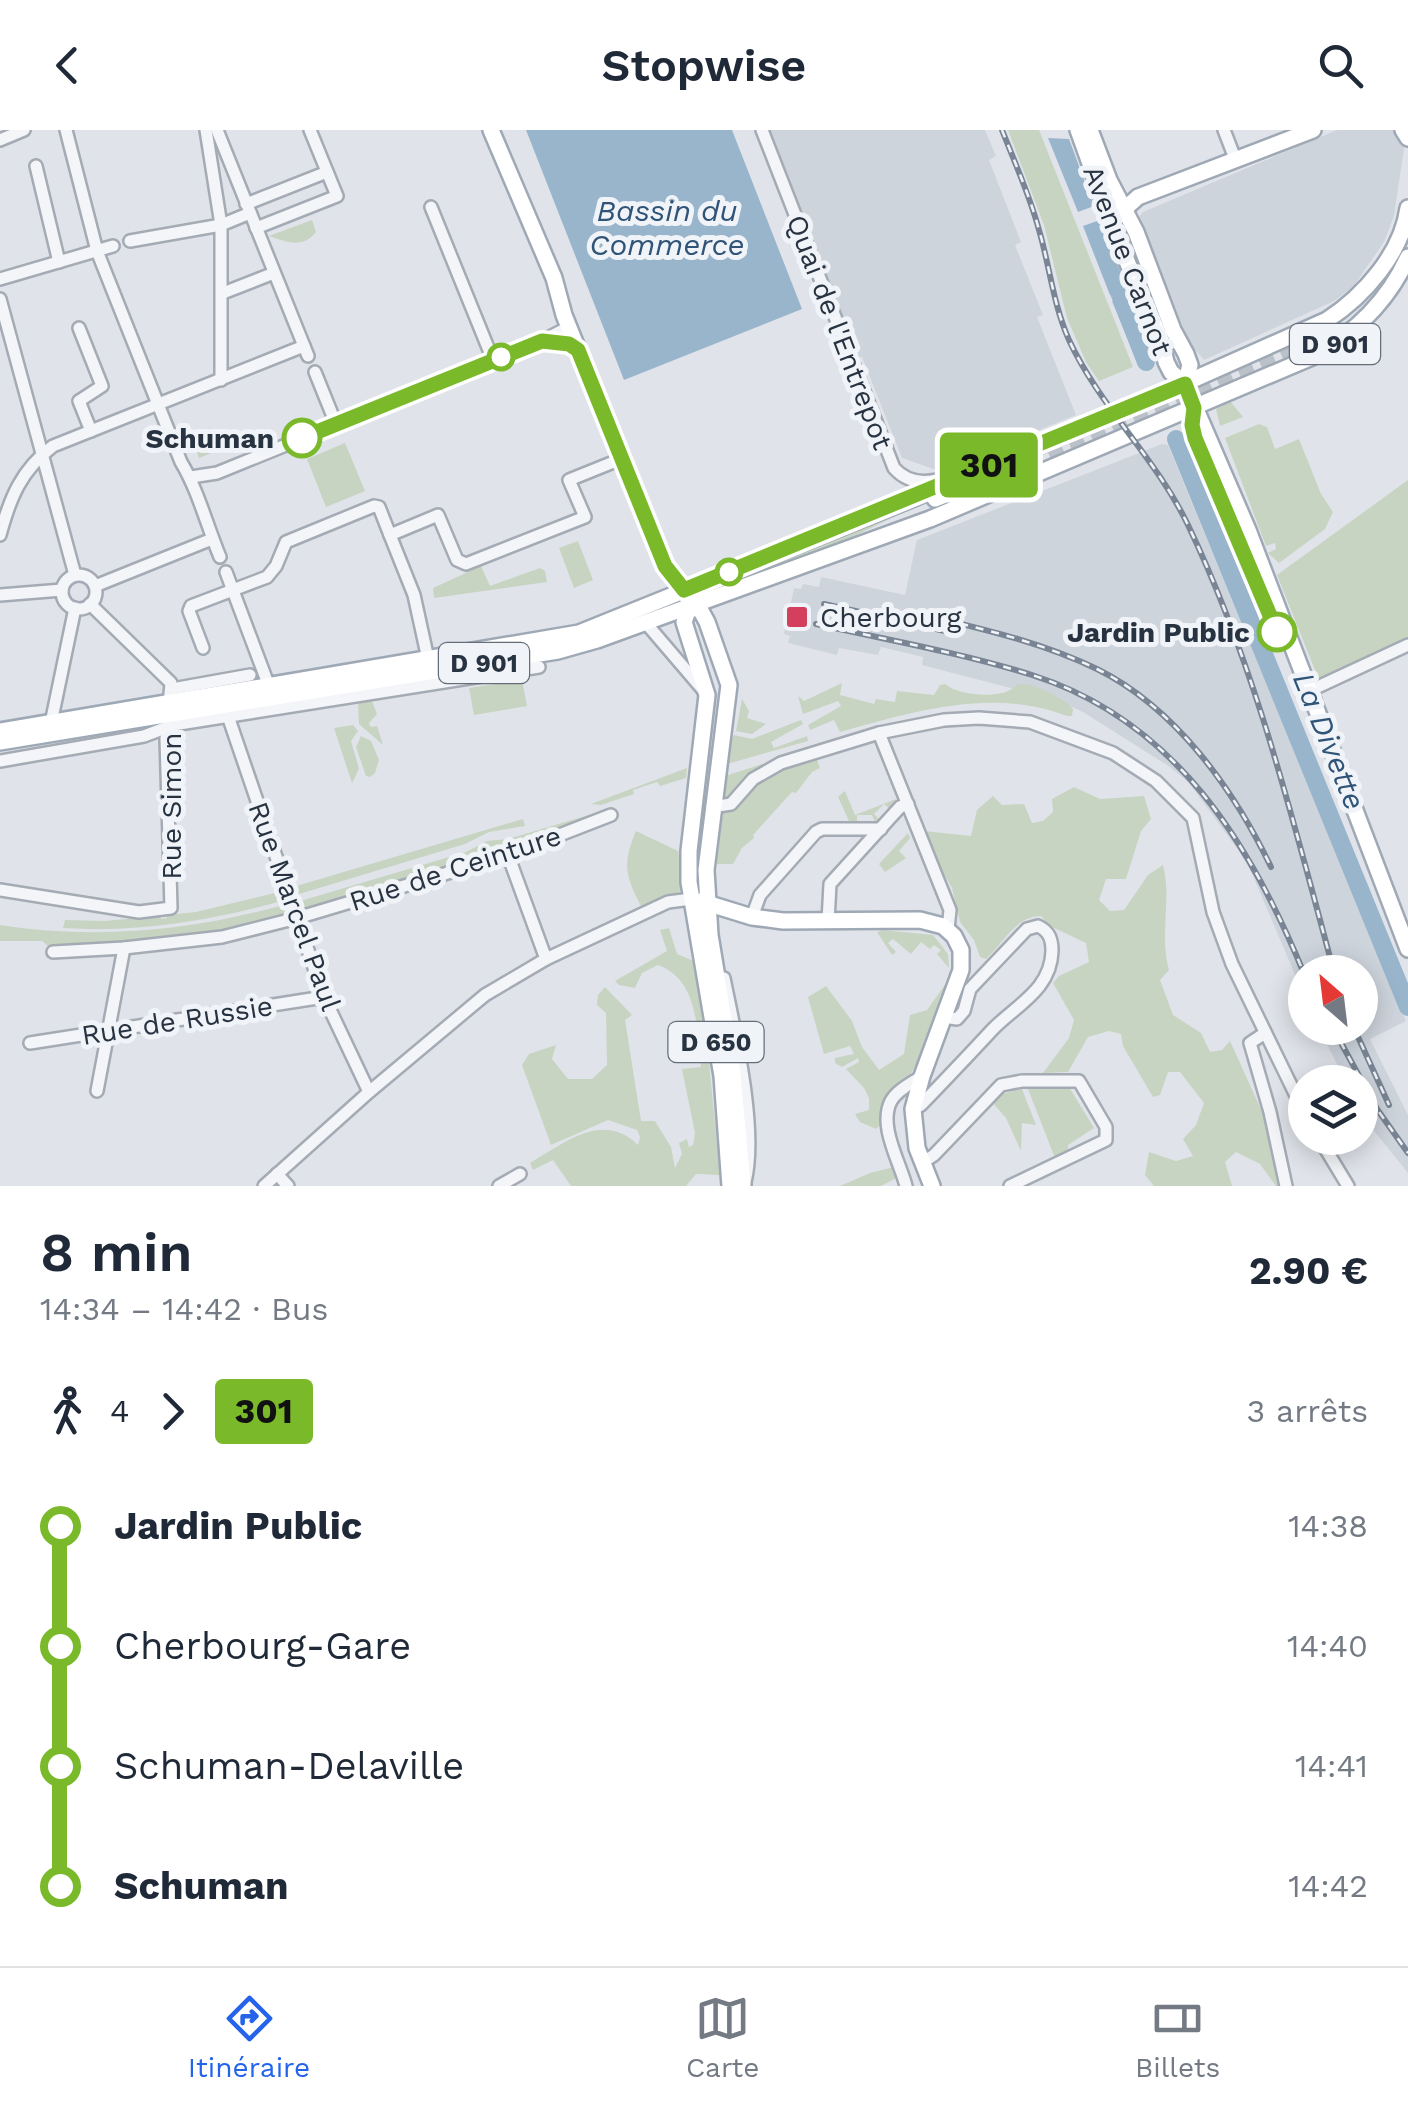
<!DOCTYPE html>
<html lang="fr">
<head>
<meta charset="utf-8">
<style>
  :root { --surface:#fff; --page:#f2f2f3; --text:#1f2937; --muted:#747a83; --line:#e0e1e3; --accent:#2563eb }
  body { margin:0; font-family:"Work Sans",sans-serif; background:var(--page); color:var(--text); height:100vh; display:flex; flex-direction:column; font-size:38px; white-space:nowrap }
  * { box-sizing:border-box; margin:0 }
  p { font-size:32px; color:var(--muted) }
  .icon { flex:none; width:55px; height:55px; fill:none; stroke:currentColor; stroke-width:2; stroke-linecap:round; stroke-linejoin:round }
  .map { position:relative; height:1056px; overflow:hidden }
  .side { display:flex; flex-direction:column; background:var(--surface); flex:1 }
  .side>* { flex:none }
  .badge { padding:0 20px; border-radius:8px; font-size:35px; line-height:65px }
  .needle { width:65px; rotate:332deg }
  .tools { position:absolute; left:1288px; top:825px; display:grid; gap:20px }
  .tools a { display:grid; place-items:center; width:90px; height:90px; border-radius:50%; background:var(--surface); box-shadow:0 5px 25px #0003; font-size:50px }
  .map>.badge { position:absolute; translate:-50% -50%; box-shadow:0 0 0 5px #fff }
  .legs { display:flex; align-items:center; gap:15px; height:110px; padding:0 40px; font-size:32px }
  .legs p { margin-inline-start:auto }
  .headline { display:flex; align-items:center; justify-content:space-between; height:170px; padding:0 40px }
  h1 { font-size:55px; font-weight:600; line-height:75px }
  ul { padding:0 40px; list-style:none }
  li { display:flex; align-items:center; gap:35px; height:120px; font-size:38px }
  li i { display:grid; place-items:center; width:15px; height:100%; margin:0 12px; background:currentColor }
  li i::after { content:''; width:25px; height:25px; margin:-12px; border:8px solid; border-radius:50%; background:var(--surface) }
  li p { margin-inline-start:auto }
  li:first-child i { background:linear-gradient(#0000 50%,currentColor 0) }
  li:last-child i { background:linear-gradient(currentColor 50%,#0000 0) }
  header { display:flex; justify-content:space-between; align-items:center; height:130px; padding:0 40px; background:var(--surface); font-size:45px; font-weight:600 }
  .tabs { display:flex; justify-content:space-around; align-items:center; height:140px; border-top:2px solid var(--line); background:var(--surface); font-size:28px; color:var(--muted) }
  .tabs a { display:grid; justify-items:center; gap:5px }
  .tabs .on { color:var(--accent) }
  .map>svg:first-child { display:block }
  .built { fill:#ced4dc }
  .green { fill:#c7d4c1 }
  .water { fill:#99b5cc }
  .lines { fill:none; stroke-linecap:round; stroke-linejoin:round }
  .river { stroke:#99b5cc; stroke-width:18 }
  .major-tunnel { stroke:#bbc1c8; stroke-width:15; stroke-dasharray:15 8; stroke-linecap:butt }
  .minor-casing { stroke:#a5abb4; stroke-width:16 }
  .major-casing { stroke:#9fa9b6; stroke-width:20 }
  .minor { stroke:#f3f5f8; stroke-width:11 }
  .major { stroke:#fff; stroke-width:15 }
  .rail-casing { stroke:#798594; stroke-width:6 }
  .rail { stroke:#f0f3f7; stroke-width:2.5; stroke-dasharray:8; stroke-linecap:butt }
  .line-1-casing { stroke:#fff; stroke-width:22 }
  .line-1 { stroke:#7ab929; stroke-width:15 }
  .stop-1-dot { fill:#fff; stroke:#7ab929; stroke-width:5 }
  .poi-dot { fill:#d53f5e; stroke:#f0f3f7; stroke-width:4 }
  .labels { text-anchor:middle; stroke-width:10; stroke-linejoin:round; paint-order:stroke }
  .shield { fill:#f0f3f7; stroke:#646d78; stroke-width:2.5 }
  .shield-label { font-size:25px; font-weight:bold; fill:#283342 }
  .street-label { font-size:28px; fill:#283342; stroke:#f0f3f7 }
  .stop-label { font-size:28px; font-weight:bold; fill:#283342; stroke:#f0f3f7; text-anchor:end }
  .poi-label { font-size:28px; fill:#283342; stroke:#f0f3f7; text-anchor:start }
  .water-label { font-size:30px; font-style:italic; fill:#305478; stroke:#f0f3f7 }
</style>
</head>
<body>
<header><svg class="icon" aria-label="back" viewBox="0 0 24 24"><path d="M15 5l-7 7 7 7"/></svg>Stopwise<svg class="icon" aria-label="search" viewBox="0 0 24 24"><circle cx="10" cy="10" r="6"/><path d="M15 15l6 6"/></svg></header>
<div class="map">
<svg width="1408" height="1056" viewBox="0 0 1408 1056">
  <rect width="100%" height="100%" fill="#e0e4ea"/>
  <!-- built -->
  <g class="built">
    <path d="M 766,0 L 985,0 L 996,26 L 989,30 L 1021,112 L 1015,115 L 1043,185 L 1037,187 L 1076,285 L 939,341 L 902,328 L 862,227 L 857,229 Z"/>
    <path d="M 1337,0 L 1397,0 L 1405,12 L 1394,86 L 1384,112 L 1353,157 L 1334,171 L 1204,230 L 1189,213 L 1139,87 L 1143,82 Z"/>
    <path d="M 1162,314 L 1168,315 L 1406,891 L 1370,909 L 1408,985 L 1408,1043 L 1362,986 L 1360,952 L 1346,952 L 1319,898 L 1360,898 L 1360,842 L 1305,842 L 1305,868 L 1247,732 L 1189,653 L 1170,637 L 1083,582 L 1057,570 L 922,535 L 923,527 L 881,517 L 878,525 L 839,518 L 837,525 L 788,513 L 790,506 L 784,504 L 794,458 L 801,459 L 803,454 L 819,457 L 821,447 L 905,465 L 917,410 Z"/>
  </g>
  <!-- green -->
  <g class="green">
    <path d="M 1008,0 L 1039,0 L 1133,237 L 1099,251 L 1086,232 L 1067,188 L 1044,95 Z"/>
    <path d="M 312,90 L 316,102 C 303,119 287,112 269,106 Z"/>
    <path d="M 1230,271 L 1243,287 L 1220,296 L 1216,279 Z"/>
    <path d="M 1259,294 L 1267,297 L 1275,319 L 1299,309 L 1321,364 L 1333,382 L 1325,399 L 1279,433 L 1268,423 L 1276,419 L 1275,413 L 1266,416 L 1225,308 Z"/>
    <path d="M 211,298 L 219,320 L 199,328 L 191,306 Z"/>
    <path d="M 345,313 L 365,361 L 326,377 L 307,329 Z"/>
    <path d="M 1408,350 L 1408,507 L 1319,550 L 1277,445 Z"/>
    <path d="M 896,386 L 846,410 L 725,457 L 724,453 Z"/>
    <path d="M 578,411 L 593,450 L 574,458 L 559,418 Z"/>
    <path d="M 481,436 L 490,456 L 540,438 L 545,441 L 547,452 L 434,468 L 433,458 Z"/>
    <path d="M 522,550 L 527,576 L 474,585 L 469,558 Z"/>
    <path d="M 842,553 L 840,565 L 874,574 L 876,569 L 895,572 L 897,561 L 934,565 L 940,555 L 945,554 C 958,565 992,568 1008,561 C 1017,557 1012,555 1023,554 C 1036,554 1065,569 1073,579 L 1072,586 L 1067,586 C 993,557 912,582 840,602 L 834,590 L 810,600 L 808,595 L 841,576 L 838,571 L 803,584 L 798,566 L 804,571 Z"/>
    <path d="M 371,569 L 377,584 L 369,593 L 371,597 L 377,596 L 383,615 L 359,594 L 358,573 Z"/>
    <path d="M 742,569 L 749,581 L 747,588 L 766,594 L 752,604 L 736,601 Z"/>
    <path d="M 801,590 L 803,594 L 771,612 L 774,618 L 807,606 L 808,611 L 727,634 L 729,613 L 734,605 L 752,609 Z"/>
    <path d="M 353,595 L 358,601 L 351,611 L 359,639 L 352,653 L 334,598 Z"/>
    <path d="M 361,606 L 371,611 L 379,630 L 375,643 L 370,647 L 366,646 L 356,617 Z"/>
    <path d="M 816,627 L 820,638 L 812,642 L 796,663 L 792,662 L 753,705 L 754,708 L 742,718 L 733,734 L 715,734 L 712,724 L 722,647 L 775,630 L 791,634 Z"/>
    <path d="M 687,638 L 686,648 L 660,656 L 657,652 L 633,660 L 634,664 L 601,675 L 591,674 Z"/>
    <path d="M 1074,657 L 1100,669 L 1144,666 L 1151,689 L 1141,701 L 1126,749 L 1106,749 L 1099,770 L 1110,781 L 1124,780 L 1148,745 L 1163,735 C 1172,769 1159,805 1169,840 L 1160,850 L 1173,885 L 1201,903 L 1210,922 L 1222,920 L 1230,911 L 1273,1006 L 1280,1056 L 1276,1056 L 1260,1034 L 1236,1022 L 1225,1032 L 1232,1056 L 1154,1056 L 1145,1045 L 1149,1022 L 1176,1031 L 1193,1026 L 1183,1009 L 1196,995 L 1204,973 L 1180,942 L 1168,942 L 1160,965 L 1153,967 L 1123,916 L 1121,904 L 1109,901 L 1088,907 L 1068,942 L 1043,943 L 1069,908 L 1074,890 L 1053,853 L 1059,846 L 1089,832 L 1086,813 L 1050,796 L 1041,786 C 1016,786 1003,813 986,829 L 980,827 L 974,810 L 960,792 L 952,758 L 930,720 L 924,701 L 971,706 L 977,680 L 993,666 L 1002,675 L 1024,674 L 1032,693 L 1043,691 L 1053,682 L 1052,669 Z"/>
    <path d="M 845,661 L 855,685 L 896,669 L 889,678 L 884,674 L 874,684 L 879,689 L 875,692 L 872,685 L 857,685 L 857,692 L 849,691 L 838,667 Z"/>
    <path d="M 599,682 L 603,686 L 507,720 L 301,784 L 297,772 L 466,722 L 487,711 L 508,709 Z"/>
    <path d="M 523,689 L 525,696 L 489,702 L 465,714 L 296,765 L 293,757 Z"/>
    <path d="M 636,701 L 678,721 L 685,753 L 678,764 L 642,778 C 625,746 622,734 636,701 Z"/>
    <path d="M 908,703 L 910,708 L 899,721 L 906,728 L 885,742 L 879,734 Z"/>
    <path d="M 279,762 L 282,771 C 210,791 138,803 63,798 L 65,790 L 104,791 L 160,786 L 161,789 L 167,788 L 167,785 L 196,782 Z"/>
    <path d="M 283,775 L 288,786 C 210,806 132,813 52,819 L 42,811 L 0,811 L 0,795 C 95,810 191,801 283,775 Z"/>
    <path d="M 669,798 L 677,824 L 694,831 L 707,911 L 720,1045 L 696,1044 L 686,1056 L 571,1056 L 553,1030 L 533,1040 L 530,1033 C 566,1012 603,981 638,1015 L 640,1007 L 637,1000 L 608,990 L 551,1015 L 522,935 L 529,924 L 556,915 L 552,929 L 568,949 L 592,949 L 607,935 L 606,883 L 597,875 L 598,865 L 605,857 L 632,885 L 625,890 L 641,991 L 655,991 L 671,1017 L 675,1038 L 682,1024 L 679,1013 L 687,1009 L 689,1017 L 693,1015 L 695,1003 L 682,939 L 701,937 C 697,901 699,850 658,835 L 642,843 L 635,858 L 619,855 L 615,851 L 667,821 L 660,800 Z"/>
    <path d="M 883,800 L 933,805 L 948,824 L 949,838 L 937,824 L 941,820 L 934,815 L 930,819 L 921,812 L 911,824 L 893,809 L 888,813 L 896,822 L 892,825 L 877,802 Z"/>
    <path d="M 947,852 L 920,928 L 882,993 L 876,999 L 860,992 L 855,984 L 869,980 L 869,968 L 864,958 L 846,939 L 859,932 L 858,928 L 842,937 L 835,933 L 835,928 L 854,924 L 850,916 L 824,924 L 808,867 L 826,856 L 852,891 L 862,917 L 879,940 L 904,924 L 910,885 L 927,880 Z"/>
    <path d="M 1069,957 L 1094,998 L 1068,1015 L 1068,1023 L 1055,1028 L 1028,959 Z"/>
    <path d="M 1022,959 L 1036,995 L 1022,993 L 1021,1021 L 1006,988 L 992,972 L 1001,964 Z"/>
    <path d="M 894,1037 L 896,1048 L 881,1056 L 840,1056 L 870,1043 Z"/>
  </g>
  <!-- water -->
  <g class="water">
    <path d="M 526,0 L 732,0 L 802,179 L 624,250 Z"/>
    <path d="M 1048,8 L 1069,9 L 1094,76 L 1078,82 Z"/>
    <path d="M 1100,90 L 1130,167 L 1110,165 L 1083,96 Z"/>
    <path d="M 1112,171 L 1133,173 L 1155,229 L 1138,235 Z"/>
  </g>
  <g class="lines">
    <!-- river -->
    <g class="river">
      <path d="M 1112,144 L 1146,232"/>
      <path d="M 1176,309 L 1408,877"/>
    </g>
    <!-- major-tunnel -->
    <path class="major-tunnel" d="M 1008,346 L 1310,215"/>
    <defs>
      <g id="minor">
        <path d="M 66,0 L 97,121 L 181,332 C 198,360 207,396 220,427"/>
        <path d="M 206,0 L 221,95 L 221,250"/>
        <path d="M 217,0 L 308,226"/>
        <path d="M 762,0 L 894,338 C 909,355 929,354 949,346"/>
        <path d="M 1224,0 L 1236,31"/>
        <path d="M 0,10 L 24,0"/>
        <path d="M 36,36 L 59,132"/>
        <path d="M 246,74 L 327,42"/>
        <path d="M 431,77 L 493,230"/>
        <path d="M 256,98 L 337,66 L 310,0"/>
        <path d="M 130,111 L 221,95 L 250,83"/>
        <path d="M 0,149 L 113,116"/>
        <path d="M 223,163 L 274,143"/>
        <path d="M 0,169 L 75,445"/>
        <path d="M 79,198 L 102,256 L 79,271 L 91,301"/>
        <path d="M 315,242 L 336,294"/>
        <path d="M 191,347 L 217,343 L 542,211 L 569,197"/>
        <path d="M 0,405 C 10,368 21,340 53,316 L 304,216"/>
        <path d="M 390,405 L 414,465 L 428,529"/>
        <path d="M 226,442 L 270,559"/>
        <circle cx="79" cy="462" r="17"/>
        <path d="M 95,456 L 212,409"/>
        <path d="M 0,465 L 62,460"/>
        <path d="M 90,474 L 171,553 L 169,575"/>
        <path d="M 645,492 L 704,561"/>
        <path d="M 203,518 L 189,481 L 191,476 L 267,447 L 276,436 L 286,412 L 374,376 L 379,377 L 390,405 L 438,385 L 457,430 L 466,434 L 585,387 L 569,350 L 621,329"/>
        <path d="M 172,559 L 250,545"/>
        <path d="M 1309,561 L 1408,515"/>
        <path d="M 228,586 L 324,867 L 369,962"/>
        <path d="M 51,593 L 75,478"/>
        <path d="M 879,603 L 950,780 L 948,799"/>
        <path d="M 0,631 L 144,606 L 173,595 L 539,537"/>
        <path d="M 712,677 L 731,674 L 753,649 L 781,633 L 879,603 L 944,590 L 979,588 L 1030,592 L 1113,623 L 1156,651 L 1193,688 L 1213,782 L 1232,834 L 1305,984"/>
        <path d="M 508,725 L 546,829"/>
        <path d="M 0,760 L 139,782 L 171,778 L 166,608 L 173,593"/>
        <path d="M 752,787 L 760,765 L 816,702 L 822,699 L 881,699"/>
        <path d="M 828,791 L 830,754 L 900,677 L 908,674"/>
        <path d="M 53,822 L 124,818 L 222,807 L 297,788 L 508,725 L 611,685"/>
        <path d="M 724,848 C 735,903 758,999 745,1052"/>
        <path d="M 1265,903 L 1250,913 L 1270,982 L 1286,1056"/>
        <path d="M 30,913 L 324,867"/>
        <path d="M 97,961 L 124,818"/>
        <path d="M 913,979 L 921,975 C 945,950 969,925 992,900 C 1016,875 1051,860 1052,821 C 1052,809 1049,801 1038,796 L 1027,799 L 970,859 L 964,881 L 957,889 L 943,887"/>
        <path d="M 1319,1008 L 1348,1056"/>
        <path d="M 922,1033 L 934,1025 L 1001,955 L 1022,951 L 1079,951 L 1106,997 L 1106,1010 L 1010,1056"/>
        <path d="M 277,1044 L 288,1056"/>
        <path d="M 264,1056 L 369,962 L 485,865 L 546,829 L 668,772 L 691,769"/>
        <path d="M 499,1056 L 520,1044"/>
        <path d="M 906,1056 C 900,1032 878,996 891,971 C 897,960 912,953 922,946"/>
      </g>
      <g id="major">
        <path d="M 491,0 L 554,148 L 564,185 L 665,436 L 687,467"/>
        <path d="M 1078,0 L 1116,106 L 1160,207 L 1166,232 L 1171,242 L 1185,254"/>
        <path d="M 1090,0 L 1109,50 L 1136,102 L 1173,200 L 1186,224 L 1190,235 L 1185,254 L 1248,400 L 1408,819"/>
        <path d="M 1403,0 L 1408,8"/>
        <path d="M 1128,76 L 1138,67 L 1313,0"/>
        <path d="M 1194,278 L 1192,295 L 1195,307 L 1256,451"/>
        <path d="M 935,369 L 1005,341"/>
        <path d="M 692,470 L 684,492 L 707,565 L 689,721 L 689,752 L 722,946 L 730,1056"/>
        <path d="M 690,476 L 701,481 L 707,492 L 729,555 L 706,740 L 710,805 L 733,944 L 743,1056"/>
        <path d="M 0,601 L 579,503 L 914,368 L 1145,271 L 1327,190 C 1364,166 1402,123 1408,78"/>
        <path d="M 0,612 L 558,521 L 597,510 L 930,389 L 1312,227 C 1354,204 1388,171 1408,127"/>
        <path d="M 700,771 L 752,787 L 783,791 L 920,790 L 943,796 L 954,806 L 961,820 L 961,840 L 922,946 L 913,979 L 917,1018 L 932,1056"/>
      </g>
    </defs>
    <!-- minor casing -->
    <use href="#minor" class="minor-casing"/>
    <!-- major casing -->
    <use href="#major" class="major-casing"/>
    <!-- minor -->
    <use href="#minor" class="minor"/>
    <!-- major -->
    <use href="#major" class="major"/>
    <defs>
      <g id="rail">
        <path d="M 1002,0 C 1015,33 1030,66 1039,100 C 1050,137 1053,174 1069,210 C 1100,277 1156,328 1188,395 C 1256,537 1293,691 1334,842"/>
        <path d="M 824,474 L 945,501"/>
        <path d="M 929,486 C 987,500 1043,513 1097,539 C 1176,578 1234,660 1271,737"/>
        <path d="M 816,494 C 888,510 962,523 1032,545 C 1176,591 1251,714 1305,846"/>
        <path d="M 1333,898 L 1377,979 L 1408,1023"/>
        <path d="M 1354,898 L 1389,975"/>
      </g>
    </defs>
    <!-- rail casing -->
    <use href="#rail" class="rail-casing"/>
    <!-- rail -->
    <use href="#rail" class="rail"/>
  </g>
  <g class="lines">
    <defs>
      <path id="line-1" d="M 302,308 L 542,211 L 569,214 L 578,220 L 665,436 L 684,460 L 1185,254 L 1194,278 L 1192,295 L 1195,308 L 1277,502"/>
    </defs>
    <!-- line-1 casing -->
    <use href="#line-1" class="line-1-casing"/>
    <!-- line-1 -->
    <use href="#line-1" class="line-1"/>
  </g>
  <!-- markers -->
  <g class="stop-1-dot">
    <circle cx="501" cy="227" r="12"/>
    <circle cx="302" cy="308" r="18"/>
    <circle cx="729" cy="442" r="12"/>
    <circle cx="1277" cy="502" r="18"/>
  </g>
  <rect class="poi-dot" x="785" y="475" width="24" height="24" rx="5"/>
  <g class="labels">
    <!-- shield labels -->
    <g class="shield">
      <rect x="1290" y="194" width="90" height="40" rx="8"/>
      <rect x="439" y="513" width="90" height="40" rx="8"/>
      <rect x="668.5" y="892" width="95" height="40" rx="8"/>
    </g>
    <g class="shield-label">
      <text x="1335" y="223">D 901</text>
      <text x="484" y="542">D 901</text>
      <text x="716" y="921">D 650</text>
    </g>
    <!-- street labels -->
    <g class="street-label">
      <text transform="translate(1128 130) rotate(69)" y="10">Avenue Carnot</text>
      <text transform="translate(840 202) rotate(69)" y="10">Quai de l'Entrepot</text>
      <text transform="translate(171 676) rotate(-90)" y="10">Rue Simon</text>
      <text transform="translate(455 738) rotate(-18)" y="10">Rue de Ceinture</text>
      <text transform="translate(295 776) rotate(70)" y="10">Rue Marcel Paul</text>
      <text transform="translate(177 890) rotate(-9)" y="10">Rue de Russie</text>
    </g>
    <!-- stop labels -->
    <g class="stop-label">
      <text x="274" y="318">Schuman</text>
      <text x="1250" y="512">Jardin Public</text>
    </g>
    <!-- poi labels -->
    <g class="poi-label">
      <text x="820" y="497">Cherbourg</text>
    </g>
    <!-- water labels -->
    <g class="water-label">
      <text x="667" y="91">Bassin du<tspan x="667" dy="34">Commerce</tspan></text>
      <text transform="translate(1329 611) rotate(68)" y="10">La Divette</text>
    </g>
  </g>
</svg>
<div class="tools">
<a><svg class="needle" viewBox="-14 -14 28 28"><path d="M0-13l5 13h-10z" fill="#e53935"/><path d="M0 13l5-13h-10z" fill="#747a83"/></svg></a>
<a><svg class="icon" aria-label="layers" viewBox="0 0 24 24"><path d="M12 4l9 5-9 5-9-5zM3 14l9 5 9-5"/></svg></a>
</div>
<b class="badge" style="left:989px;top:335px;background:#7ab929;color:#111">301</b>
</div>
<section class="side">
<div class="headline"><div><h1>8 min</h1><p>14:34 – 14:42 · Bus</p></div><b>2.90 €</b></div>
<div class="legs"><svg class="icon" aria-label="walk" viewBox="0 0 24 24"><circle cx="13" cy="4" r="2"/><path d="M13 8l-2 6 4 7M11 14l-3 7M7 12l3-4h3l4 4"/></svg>4<svg class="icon" aria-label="forward" viewBox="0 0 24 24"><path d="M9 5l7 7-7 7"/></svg><b class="badge" style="background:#7ab929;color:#111">301</b><p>3 arrêts</p></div>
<ul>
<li><i style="color:#7ab929"></i><b>Jardin Public</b><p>14:38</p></li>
<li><i style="color:#7ab929"></i><span>Cherbourg-Gare</span><p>14:40</p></li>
<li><i style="color:#7ab929"></i><span>Schuman-Delaville</span><p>14:41</p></li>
<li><i style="color:#7ab929"></i><b>Schuman</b><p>14:42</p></li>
</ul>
</section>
<nav class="tabs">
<a class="on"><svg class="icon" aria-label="directions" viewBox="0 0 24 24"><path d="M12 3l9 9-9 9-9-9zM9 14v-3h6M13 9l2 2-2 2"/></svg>Itinéraire</a>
<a><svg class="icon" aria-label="map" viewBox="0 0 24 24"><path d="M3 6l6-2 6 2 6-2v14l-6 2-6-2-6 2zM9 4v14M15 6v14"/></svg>Carte</a>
<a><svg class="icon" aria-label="tickets" viewBox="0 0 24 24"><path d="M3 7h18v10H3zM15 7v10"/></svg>Billets</a>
</nav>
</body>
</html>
